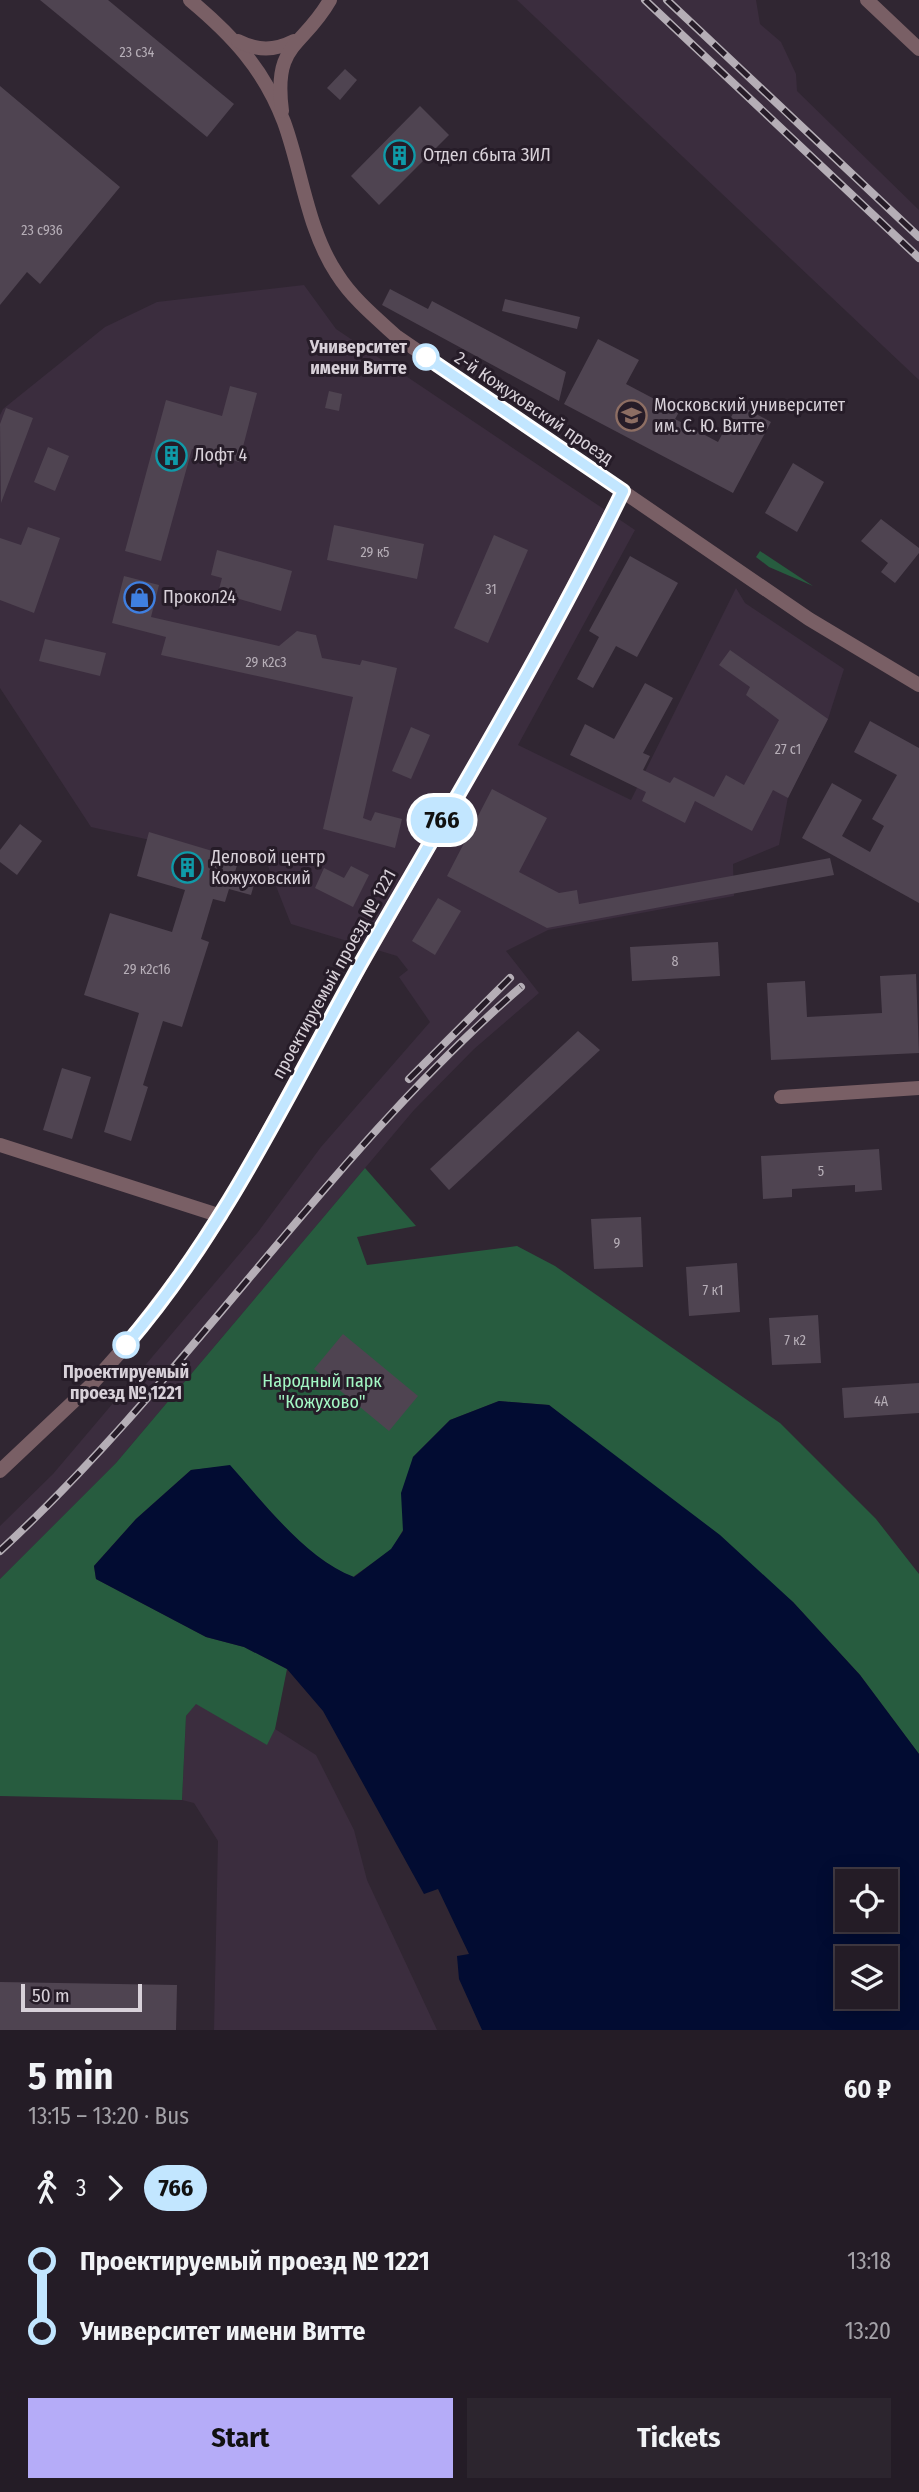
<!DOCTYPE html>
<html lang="en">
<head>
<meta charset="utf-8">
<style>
  :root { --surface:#241c26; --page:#2c252e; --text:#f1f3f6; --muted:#a3a1a7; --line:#413a43; --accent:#b5acf8 }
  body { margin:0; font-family:"Fira Sans Condensed",sans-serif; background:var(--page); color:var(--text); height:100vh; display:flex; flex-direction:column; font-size:26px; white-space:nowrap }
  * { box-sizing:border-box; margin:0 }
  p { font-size:23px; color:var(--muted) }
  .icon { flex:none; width:38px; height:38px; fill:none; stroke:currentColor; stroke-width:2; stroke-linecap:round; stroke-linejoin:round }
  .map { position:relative; height:2030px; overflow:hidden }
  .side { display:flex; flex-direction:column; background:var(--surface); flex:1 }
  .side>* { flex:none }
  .badge { padding:0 14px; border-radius:23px; font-size:24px; line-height:46px }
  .tools { position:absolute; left:835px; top:1869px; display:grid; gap:14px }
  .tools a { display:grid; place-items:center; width:63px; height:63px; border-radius:0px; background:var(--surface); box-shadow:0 4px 18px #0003,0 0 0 2px var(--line); font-size:35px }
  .scale { position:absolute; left:21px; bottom:18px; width:121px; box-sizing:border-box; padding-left:7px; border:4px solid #d8d1d9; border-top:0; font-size:19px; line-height:24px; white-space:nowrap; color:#d8d1d9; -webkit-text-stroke:5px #261c28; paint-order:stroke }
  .map>.badge { position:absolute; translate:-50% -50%; box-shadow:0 0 0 4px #fff }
  .legs { display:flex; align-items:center; gap:10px; height:77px; padding:0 28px; font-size:23px }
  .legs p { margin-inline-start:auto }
  .summary { display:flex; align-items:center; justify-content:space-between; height:119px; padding:0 28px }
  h1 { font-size:38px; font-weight:700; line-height:52px }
  .action { display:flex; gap:14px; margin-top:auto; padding:14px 28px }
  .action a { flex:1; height:80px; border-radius:0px; background:var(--accent); color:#111; font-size:28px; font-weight:700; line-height:80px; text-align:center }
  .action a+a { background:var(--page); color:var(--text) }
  ul { padding:0 28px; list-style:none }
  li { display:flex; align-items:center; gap:24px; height:70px; font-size:26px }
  li i { display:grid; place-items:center; width:10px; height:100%; margin:0 9px; background:currentColor }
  li i::after { content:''; width:18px; height:18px; margin:-9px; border:5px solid; border-radius:50%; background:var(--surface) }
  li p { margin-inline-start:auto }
  li:first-child i { background:linear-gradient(#0000 50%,currentColor 0) }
  li:last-child i { background:linear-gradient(currentColor 50%,#0000 0) }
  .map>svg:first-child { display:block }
  .built { fill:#3b2d3e }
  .green { fill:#275c3f }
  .water { fill:#020c32; fill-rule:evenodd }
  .building { fill:#4f4451 }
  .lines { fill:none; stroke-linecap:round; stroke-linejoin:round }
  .street { stroke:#795f65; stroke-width:14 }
  .rail-casing { stroke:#b5aeb6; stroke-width:8 }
  .rail { stroke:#261c28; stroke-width:5; stroke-dasharray:16; stroke-linecap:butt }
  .line-1-casing { stroke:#fff; stroke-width:16 }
  .line-1 { stroke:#c2e6ff; stroke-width:10 }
  .stop-1-dot { fill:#fff; stroke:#c2e6ff; stroke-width:3.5 }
  .labels { text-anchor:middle; stroke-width:6; stroke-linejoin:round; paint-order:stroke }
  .number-label { font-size:14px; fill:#b6aeb7 }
  .poi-label { font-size:18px; fill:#d8d1d9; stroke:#261c28; text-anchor:start }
  .stop-label { font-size:18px; font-weight:bold; fill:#d8d1d9; stroke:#261c28; text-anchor:end }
  .street-label { font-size:18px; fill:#d8d1d9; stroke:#261c28 }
  .park-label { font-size:18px; fill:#a3f7c4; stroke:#261c28 }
</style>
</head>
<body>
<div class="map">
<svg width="919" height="2030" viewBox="0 0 919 2030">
  <rect width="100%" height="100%" fill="#302632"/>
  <!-- built -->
  <g class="built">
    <path d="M 517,0 L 756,0 L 760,24 L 781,42 L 796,74 L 797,91 L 919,210 L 919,380 Z"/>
    <path d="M 304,285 L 336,329 L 635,530 L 518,745 L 631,800 L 736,588 L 745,603 L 844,669 L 828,719 L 788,797 L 779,845 L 733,864 L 734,896 L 548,930 L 506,951 L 539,993 L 474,1049 L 414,1110 L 116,1463 L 0,1579 L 0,1526 L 53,1474 L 258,1232 L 321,1147 L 430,1022 L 399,977 L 408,970 L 397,956 L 291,924 L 268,866 L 91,827 L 0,688 L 0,415 L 3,409 L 105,327 L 157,302 Z"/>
    <path d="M 196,1703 L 266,1744 L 275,1729 L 316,1755 L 354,1830 L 367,1880 L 437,2030 L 214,2030 L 218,1841 L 194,1803 L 182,1800 L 186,1716 Z"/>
  </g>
  <!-- green -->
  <g class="green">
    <path d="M 760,551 L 813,586 L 769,567 L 756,557 Z"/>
    <path d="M 365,1168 L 416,1226 L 357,1237 L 367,1265 L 517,1246 L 555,1266 L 780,1423 L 876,1519 L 919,1574 L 919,1754 L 860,1675 L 793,1602 L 549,1405 L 499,1401 L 450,1420 L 413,1457 L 403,1530 L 392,1549 L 353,1577 C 306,1559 264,1503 230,1466 L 191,1470 L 136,1519 L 94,1566 L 96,1579 L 206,1637 L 244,1647 L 287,1669 L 275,1729 L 267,1745 L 196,1704 L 186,1716 L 182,1800 L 0,1796 L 0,1579 L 116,1463 Z"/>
  </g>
  <!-- water -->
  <path class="water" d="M 499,1401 L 549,1405 L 720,1535 L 793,1602 L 860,1675 L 919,1754 L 919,2030 L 482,2030 L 459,1979 L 457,1956 L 469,1954 L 438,1889 L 424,1894 L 323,1711 L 287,1669 L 244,1647 L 206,1637 L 96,1579 L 94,1566 L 136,1519 L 191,1470 L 230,1465 C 263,1502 307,1560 354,1577 L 391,1549 L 403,1531 L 401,1493 L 413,1457 L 450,1420 ZM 847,1881 L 886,1881 L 886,1920 L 847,1920 ZM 847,1958 L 886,1958 L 886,1997 L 847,1997 Z"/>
  <!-- building -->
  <g class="building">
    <path d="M 40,0 L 108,0 L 234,104 L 207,137 Z"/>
    <path d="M 345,69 L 357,80 L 340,100 L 327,88 Z"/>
    <path d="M 0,86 L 120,187 L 40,284 L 27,272 L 0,305 Z"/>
    <path d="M 420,106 L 449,135 L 379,205 L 351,176 Z"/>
    <path d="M 390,289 L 428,309 L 432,301 L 566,372 L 559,401 L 382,305 Z"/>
    <path d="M 505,299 L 580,317 L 577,329 L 502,311 Z"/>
    <path d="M 598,339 L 639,360 L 626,384 L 679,412 L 675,419 L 718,442 L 738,404 L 771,422 L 733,493 L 564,404 Z"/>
    <path d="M 230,386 L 257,393 L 239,462 L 192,449 L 161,561 L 125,551 L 166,400 L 222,416 Z"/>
    <path d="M 329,391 L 342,394 L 339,411 L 325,408 Z"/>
    <path d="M 6,408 L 33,418 L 1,503 L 0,424 Z"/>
    <path d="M 48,447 L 69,456 L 55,491 L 34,482 Z"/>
    <path d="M 793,463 L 824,482 L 797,532 L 765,513 Z"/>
    <path d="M 881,519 L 919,548 L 919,553 L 895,583 L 881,572 L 888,563 L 861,541 Z"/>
    <path d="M 334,525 L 424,544 L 417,579 L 327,560 Z"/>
    <path d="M 28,527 L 60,538 L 34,613 L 0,600 L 0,538 L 21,545 Z"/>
    <path d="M 494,535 L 528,550 L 488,643 L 454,628 Z"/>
    <path d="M 217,550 L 292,571 L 281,611 L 218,593 L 222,578 L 211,575 Z"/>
    <path d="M 630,556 L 678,583 L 637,657 L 616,646 L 593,688 L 577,679 L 599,637 L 589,631 Z"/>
    <path d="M 124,576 L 159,585 L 151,617 L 279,646 L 297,631 L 316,635 L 322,658 L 360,665 L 362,660 L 397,668 L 363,818 L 371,821 L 375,812 L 402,819 L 395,848 L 323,829 L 353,697 L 161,655 L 166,637 L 112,623 Z"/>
    <path d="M 45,639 L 106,653 L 100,676 L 39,661 Z"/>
    <path d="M 730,650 L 828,719 L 788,798 L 773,790 L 752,831 L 695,801 L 685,823 L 642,801 L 646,792 L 570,755 L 585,724 L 614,739 L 645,683 L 673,698 L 643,753 L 650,756 L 643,770 L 670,783 L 674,777 L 714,797 L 726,775 L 744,785 L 779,720 L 746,695 L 750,687 L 719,665 Z"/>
    <path d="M 870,721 L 919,748 L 919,903 L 802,838 L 832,783 L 862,800 L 842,836 L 870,852 L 884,826 L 872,819 L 897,775 L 854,752 Z"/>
    <path d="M 411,727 L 430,735 L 411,779 L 392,771 Z"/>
    <path d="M 492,789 L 547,818 L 519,872 L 559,893 L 577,890 L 579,904 L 830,858 L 834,875 L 547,928 L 447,876 Z"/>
    <path d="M 20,824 L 42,841 L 17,875 L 0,862 L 0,850 Z"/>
    <path d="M 149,832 L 239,859 L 234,875 L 255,881 L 251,895 L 229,889 L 225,902 L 213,899 L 201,939 L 209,942 L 182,1027 L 163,1021 L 143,1085 L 148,1087 L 131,1141 L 104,1132 L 139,1013 L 84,995 L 110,913 L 172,932 L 185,890 L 137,876 Z"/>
    <path d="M 351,866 L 369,875 L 353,907 L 315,888 L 324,868 L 344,878 Z"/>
    <path d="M 438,898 L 461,911 L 435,955 L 412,941 Z"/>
    <path d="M 718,942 L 720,976 L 632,981 L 630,947 Z"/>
    <path d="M 916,974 L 919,1053 L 771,1060 L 767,983 L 805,981 L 807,1017 L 882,1013 L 880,976 Z"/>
    <path d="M 578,1031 L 600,1050 L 449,1190 L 430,1169 Z"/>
    <path d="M 62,1068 L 91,1077 L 72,1139 L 43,1130 Z"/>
    <path d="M 879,1149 L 882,1190 L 855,1192 L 855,1185 L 792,1189 L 792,1197 L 763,1199 L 761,1156 Z"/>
    <path d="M 641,1217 L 643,1267 L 594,1269 L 591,1219 Z"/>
    <path d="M 737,1263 L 740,1312 L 689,1316 L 686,1267 Z"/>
    <path d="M 818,1315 L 821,1363 L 772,1365 L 769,1318 Z"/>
    <path d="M 343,1334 L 418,1396 L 389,1431 L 314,1369 Z"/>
    <path d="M 919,1383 L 919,1413 L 844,1418 L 842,1388 Z"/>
    <path d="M 0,1982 L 177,1985 L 176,2030 L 0,2030 Z"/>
  </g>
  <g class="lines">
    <!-- street -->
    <g class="street">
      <path d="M 190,0 C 232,35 264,69 284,122 C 302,171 307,229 337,274 C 352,298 375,317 396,336 L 809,619 L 919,685"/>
      <path d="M 867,0 L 919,49"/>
      <path d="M 238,41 C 258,51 274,51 294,41"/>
      <path d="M 282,111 C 273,42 302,49 330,0"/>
      <path d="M 781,1097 L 919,1088"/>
      <path d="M 0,1145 L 221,1216"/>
      <path d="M 0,1471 L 91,1385 L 122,1350 L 199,1250 L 239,1185 L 307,1060 L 529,671 L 623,491"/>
    </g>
    <defs>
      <g id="rail">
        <path d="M 645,0 L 919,258"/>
        <path d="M 667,0 L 919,237"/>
        <path d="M 409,1079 L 510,978"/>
        <path d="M 0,1551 C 189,1377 327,1155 521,987"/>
      </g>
    </defs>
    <!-- rail casing -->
    <use href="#rail" class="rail-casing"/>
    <!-- rail -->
    <use href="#rail" class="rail"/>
  </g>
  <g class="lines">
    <defs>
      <path id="line-1" d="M 126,1345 C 224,1231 288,1094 361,963 C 450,807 544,653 623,491 L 426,357"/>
    </defs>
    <!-- line-1 casing -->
    <use href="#line-1" class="line-1-casing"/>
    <!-- line-1 -->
    <use href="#line-1" class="line-1"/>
  </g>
  <!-- icons -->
  <defs>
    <symbol id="building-ring" viewBox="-11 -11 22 22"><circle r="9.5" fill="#261c28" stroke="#0f9aa8" stroke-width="1.5"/><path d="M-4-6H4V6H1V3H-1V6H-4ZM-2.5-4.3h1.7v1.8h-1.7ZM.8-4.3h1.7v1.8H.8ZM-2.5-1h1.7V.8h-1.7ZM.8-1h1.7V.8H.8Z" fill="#0f9aa8"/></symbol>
    <symbol id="university-ring" viewBox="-11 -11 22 22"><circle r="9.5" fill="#261c28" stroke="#8d6e63" stroke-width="1.5"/><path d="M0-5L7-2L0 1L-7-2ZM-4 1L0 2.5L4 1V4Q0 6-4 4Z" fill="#8d6e63"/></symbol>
    <symbol id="shop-ring" viewBox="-11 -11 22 22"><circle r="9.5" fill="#261c28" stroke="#3f7fe0" stroke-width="1.5"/><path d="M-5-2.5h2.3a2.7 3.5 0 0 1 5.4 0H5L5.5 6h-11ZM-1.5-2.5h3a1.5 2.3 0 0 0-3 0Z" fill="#3f7fe0"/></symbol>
  </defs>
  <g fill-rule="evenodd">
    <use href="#building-ring" x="382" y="138" width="35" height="35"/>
    <use href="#university-ring" x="614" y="398" width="35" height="35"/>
    <use href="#building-ring" x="154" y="438" width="35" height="35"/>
    <use href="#shop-ring" x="122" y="580" width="35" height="35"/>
    <use href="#building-ring" x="170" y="850" width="35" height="35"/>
  </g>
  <!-- markers -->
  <g class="stop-1-dot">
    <circle cx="426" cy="357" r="12"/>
    <circle cx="126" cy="1345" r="12"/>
  </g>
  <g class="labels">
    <!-- number labels -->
    <g class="number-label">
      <text x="137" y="57">23 с34</text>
      <text x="42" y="235">23 с936</text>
      <text x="375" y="557">29 к5</text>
      <text x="491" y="594">31</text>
      <text x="266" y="667">29 к2с3</text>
      <text x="788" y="754">27 с1</text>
      <text x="675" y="966">8</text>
      <text x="147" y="974">29 к2с16</text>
      <text x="821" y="1176">5</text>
      <text x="617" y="1248">9</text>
      <text x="713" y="1295">7 к1</text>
      <text x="795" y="1345">7 к2</text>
      <text x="881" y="1406">4А</text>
    </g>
    <!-- poi labels -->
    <g class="poi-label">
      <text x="423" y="161">Отдел сбыта ЗИЛ</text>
      <text x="654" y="411">Московский университет<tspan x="654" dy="21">им. С. Ю. Витте</tspan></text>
      <text x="194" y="461">Лофт 4</text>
      <text x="163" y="603">Прокол24</text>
      <text x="211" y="863">Деловой центр<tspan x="211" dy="21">Кожуховский</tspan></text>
    </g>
    <!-- stop labels -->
    <g class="stop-label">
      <text x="407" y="353">Университет<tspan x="407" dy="21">имени Витте</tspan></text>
      <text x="126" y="1378" text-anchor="middle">Проектируемый<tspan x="126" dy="21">проезд № 1221</tspan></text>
    </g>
    <!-- street labels -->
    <g class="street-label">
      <text transform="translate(534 408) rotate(34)" y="6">2-й Кожуховский проезд</text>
      <text transform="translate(334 974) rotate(-61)" y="6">проектируемый проезд № 1221</text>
    </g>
    <!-- park labels -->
    <g class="park-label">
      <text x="322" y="1387">Народный парк<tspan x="322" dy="21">"Кожухово"</tspan></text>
    </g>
  </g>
</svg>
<div class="tools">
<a><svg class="icon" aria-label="locate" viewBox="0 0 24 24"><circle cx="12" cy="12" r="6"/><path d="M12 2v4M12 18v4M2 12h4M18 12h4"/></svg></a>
<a><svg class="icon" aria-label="layers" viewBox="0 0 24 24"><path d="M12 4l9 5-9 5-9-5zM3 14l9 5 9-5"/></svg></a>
</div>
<div class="scale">50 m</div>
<b class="badge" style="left:442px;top:820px;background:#c2e6ff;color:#111">766</b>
</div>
<section class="side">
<div class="summary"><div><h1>5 min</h1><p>13:15 – 13:20 · Bus</p></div><b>60 ₽</b></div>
<div class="legs"><svg class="icon" aria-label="walk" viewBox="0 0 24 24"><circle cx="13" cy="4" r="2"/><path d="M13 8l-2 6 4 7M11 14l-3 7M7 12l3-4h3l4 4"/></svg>3<svg class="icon" aria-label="forward" viewBox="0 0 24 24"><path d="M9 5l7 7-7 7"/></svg><b class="badge" style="background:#c2e6ff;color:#111">766</b></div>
<ul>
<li><i style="color:#c2e6ff"></i><b>Проектируемый проезд № 1221</b><p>13:18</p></li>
<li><i style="color:#c2e6ff"></i><b>Университет имени Витте</b><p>13:20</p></li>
</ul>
<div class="action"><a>Start</a><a>Tickets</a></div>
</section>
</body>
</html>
